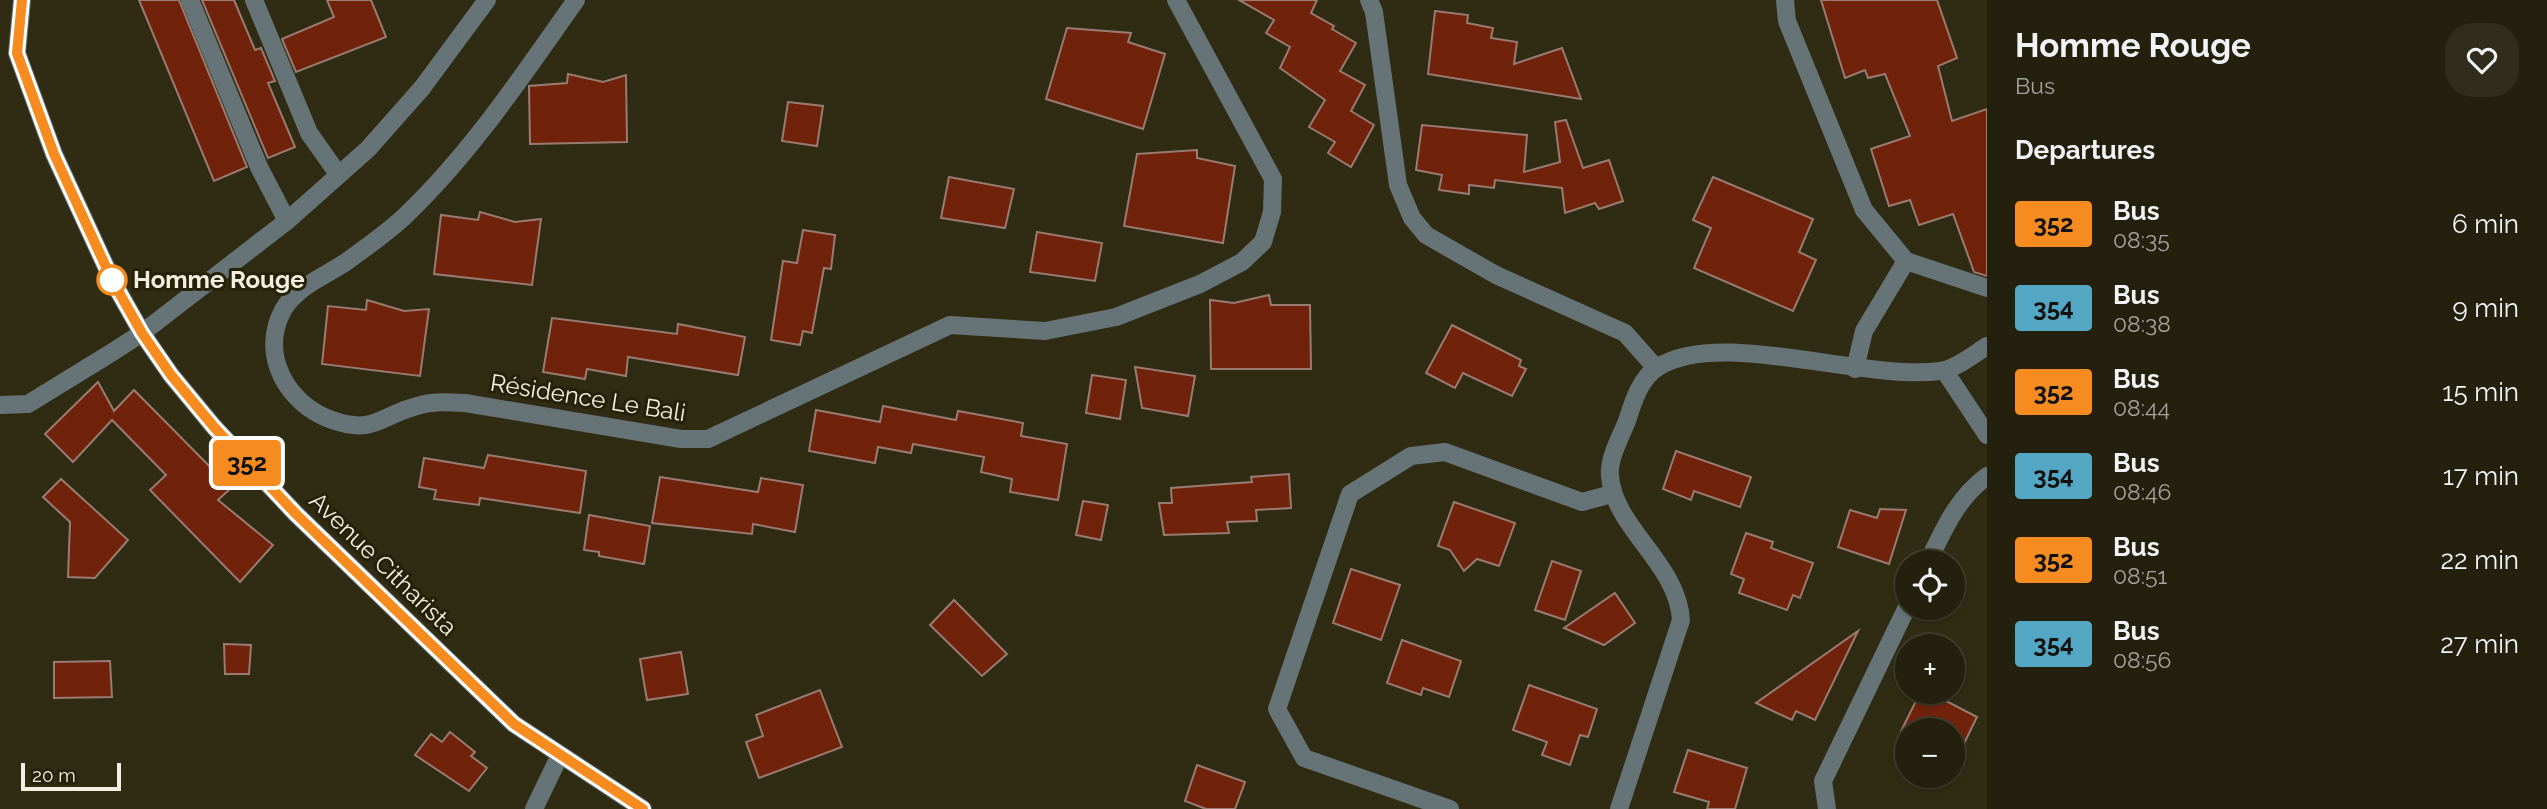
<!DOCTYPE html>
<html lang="en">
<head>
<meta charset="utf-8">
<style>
  :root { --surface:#24200e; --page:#302d1c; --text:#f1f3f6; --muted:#a3a39e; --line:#413e2e }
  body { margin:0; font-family:Raleway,sans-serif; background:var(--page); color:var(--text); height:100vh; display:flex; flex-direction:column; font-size:26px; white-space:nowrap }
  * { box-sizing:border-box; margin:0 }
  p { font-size:23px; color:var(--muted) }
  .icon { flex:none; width:38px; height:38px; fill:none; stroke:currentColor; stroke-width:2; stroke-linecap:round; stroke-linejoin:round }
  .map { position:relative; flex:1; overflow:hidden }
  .details { display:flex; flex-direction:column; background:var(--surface); width:560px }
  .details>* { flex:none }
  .badge { padding:0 14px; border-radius:5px; font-size:24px; line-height:46px }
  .buttons { position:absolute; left:1895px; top:550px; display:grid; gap:14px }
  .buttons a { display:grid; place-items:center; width:70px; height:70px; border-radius:50%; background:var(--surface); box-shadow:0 2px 5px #0004,0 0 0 2px var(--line); font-size:35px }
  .scale { position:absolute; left:21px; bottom:18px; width:100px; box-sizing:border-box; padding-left:7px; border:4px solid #f3f0e1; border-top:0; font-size:19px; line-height:24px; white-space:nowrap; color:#f3f0e1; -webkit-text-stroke:5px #262209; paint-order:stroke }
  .map>.badge { position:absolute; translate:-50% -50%; box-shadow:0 0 0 4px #fff }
  h2 { padding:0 28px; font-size:26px; line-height:63px }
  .round { display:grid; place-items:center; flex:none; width:74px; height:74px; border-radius:28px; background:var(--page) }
  .headline { display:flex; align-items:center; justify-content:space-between; height:119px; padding:0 28px }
  h1 { font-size:33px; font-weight:700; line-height:52px }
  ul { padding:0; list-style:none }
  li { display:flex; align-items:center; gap:21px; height:84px; padding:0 28px }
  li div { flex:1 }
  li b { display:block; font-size:26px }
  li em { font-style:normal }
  li .badge { min-width:77px; font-weight:700; text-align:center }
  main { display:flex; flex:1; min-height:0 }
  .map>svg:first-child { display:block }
  .building { fill:#70220b; stroke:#997b72; stroke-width:2 }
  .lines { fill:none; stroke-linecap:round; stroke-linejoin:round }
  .minor { stroke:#667477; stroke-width:18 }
  .line-casing { stroke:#fff; stroke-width:16 }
  .line { stroke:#f68b1f; stroke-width:10 }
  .stop-dot { fill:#fff; stroke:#f68b1f; stroke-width:3.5 }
  .labels { text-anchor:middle; stroke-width:6; stroke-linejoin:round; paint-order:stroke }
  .stop-label { font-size:24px; font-weight:bold; fill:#f3f0e1; stroke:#262209; text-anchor:start }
  .street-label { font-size:24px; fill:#f3f0e1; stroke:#262209 }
</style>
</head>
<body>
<main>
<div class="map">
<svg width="1987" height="809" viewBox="0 0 1987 809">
  <rect width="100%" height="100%" fill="#302b13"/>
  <!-- building -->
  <g class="building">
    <path d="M 139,0 L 179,0 L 247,167 L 214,181 Z"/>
    <path d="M 202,0 L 234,0 L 255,50 L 261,48 L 275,81 L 268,83 L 295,147 L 268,158 Z"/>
    <path d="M 327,0 L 371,0 L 386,37 L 296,72 L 282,39 L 334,17 Z"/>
    <path d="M 1239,0 L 1317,0 L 1311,13 L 1334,26 L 1332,29 L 1356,43 L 1340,71 L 1365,85 L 1351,111 L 1374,125 L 1351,167 L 1328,153 L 1335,142 L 1309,127 L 1325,100 L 1280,68 L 1290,47 L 1266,33 L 1274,20 Z"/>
    <path d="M 1821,0 L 1937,0 L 1957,58 L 1938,66 L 1952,121 L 1987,109 L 1987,276 L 1974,272 L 1953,214 L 1919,225 L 1910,200 L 1889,206 L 1871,149 L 1910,136 L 1885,74 L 1868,78 L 1865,70 L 1845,78 Z"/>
    <path d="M 1435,11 L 1468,15 L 1467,23 L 1493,28 L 1491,38 L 1517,42 L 1514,64 L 1562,48 L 1581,99 L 1428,74 Z"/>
    <path d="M 1067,28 L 1131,33 L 1128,42 L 1165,54 L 1143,129 L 1046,99 Z"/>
    <path d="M 568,74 L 603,82 L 626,75 L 627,142 L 530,144 L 529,86 L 567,83 Z"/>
    <path d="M 788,102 L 823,106 L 817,146 L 782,141 Z"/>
    <path d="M 1566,120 L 1583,168 L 1609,160 L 1623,201 L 1599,209 L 1595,203 L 1565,213 L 1562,188 L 1495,180 L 1494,188 L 1469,185 L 1469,194 L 1439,190 L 1442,175 L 1416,170 L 1422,125 L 1527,135 L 1524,172 L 1560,162 L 1555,122 Z"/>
    <path d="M 1197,150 L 1197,158 L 1235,166 L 1223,243 L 1124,226 L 1137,154 Z"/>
    <path d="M 949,177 L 1014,189 L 1005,228 L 941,218 Z"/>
    <path d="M 1713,177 L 1813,219 L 1799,252 L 1816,260 L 1793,311 L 1694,268 L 1711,228 L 1693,220 Z"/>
    <path d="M 480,212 L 515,222 L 541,219 L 532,285 L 434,274 L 441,215 L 478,220 Z"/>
    <path d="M 803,230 L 835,235 L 831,269 L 824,268 L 812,333 L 803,331 L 800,345 L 771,340 L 783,261 L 797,263 Z"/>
    <path d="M 1037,232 L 1102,243 L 1095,281 L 1030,272 Z"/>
    <path d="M 1269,295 L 1271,305 L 1310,305 L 1311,369 L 1211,369 L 1210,300 L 1234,303 Z"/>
    <path d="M 367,300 L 404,311 L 429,309 L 420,376 L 322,364 L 328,306 L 366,310 Z"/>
    <path d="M 552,318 L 677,334 L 678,324 L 745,337 L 738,375 L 628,357 L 626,376 L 587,369 L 585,379 L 543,372 Z"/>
    <path d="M 1452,325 L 1521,360 L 1519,366 L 1526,369 L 1512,396 L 1463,373 L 1455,388 L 1426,373 Z"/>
    <path d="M 1135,367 L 1195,376 L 1188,416 L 1142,408 Z"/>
    <path d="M 1092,375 L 1126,380 L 1120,419 L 1086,413 Z"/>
    <path d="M 98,382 L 114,411 L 134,390 L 231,488 L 218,500 L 273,545 L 240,582 L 150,490 L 166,475 L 112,420 L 73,462 L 45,434 Z"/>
    <path d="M 883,406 L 956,420 L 958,411 L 1023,423 L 1021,436 L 1067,444 L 1058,500 L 1010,492 L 1012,479 L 981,472 L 984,457 L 913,444 L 911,453 L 878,447 L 875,463 L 809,451 L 816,410 L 880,422 Z"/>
    <path d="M 1676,451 L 1751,477 L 1740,507 L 1694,491 L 1691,500 L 1663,489 Z"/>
    <path d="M 488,455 L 586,471 L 580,513 L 480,498 L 479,505 L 434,499 L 436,490 L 419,487 L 424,458 L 484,468 Z"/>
    <path d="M 1289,474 L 1291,508 L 1256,510 L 1257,521 L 1227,522 L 1229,533 L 1164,535 L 1159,503 L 1172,503 L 1171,488 L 1252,482 L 1251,477 Z"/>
    <path d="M 660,477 L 758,492 L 761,478 L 803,485 L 795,532 L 753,524 L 752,534 L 652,523 Z"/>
    <path d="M 61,479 L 128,540 L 95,578 L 68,577 L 70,522 L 43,497 Z"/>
    <path d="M 1083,501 L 1108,505 L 1101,540 L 1076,535 Z"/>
    <path d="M 1454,502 L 1515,523 L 1499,566 L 1477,559 L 1464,571 L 1450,550 L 1438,546 Z"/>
    <path d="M 1880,509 L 1906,510 L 1889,564 L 1838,547 L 1850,510 L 1877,518 Z"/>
    <path d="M 589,515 L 650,526 L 644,564 L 599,556 L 599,552 L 584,550 Z"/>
    <path d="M 1746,533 L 1773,542 L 1771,548 L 1813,563 L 1800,598 L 1793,595 L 1787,610 L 1739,593 L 1744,579 L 1731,574 Z"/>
    <path d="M 1552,561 L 1581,571 L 1565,620 L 1535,610 Z"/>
    <path d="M 1351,569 L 1400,585 L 1381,640 L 1333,623 Z"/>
    <path d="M 1615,593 L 1635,623 L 1604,645 L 1564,628 Z"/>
    <path d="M 954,600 L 1007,654 L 982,676 L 930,625 Z"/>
    <path d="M 1858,631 L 1815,720 L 1796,711 L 1792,720 L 1756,703 Z"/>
    <path d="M 1402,640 L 1461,661 L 1449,697 L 1423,688 L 1421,695 L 1387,683 Z"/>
    <path d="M 224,644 L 251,645 L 249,674 L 225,674 Z"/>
    <path d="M 681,652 L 688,694 L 647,700 L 640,659 Z"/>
    <path d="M 110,661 L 112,697 L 54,698 L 54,662 Z"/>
    <path d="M 1529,685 L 1597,709 L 1588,737 L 1580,735 L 1570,765 L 1542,755 L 1547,742 L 1513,730 Z"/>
    <path d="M 820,690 L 842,747 L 759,778 L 746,742 L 763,736 L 756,715 Z"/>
    <path d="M 1921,691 L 1927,691 L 1977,717 L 1958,756 L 1953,754 L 1953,730 L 1908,730 L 1908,734 L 1901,731 Z"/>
    <path d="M 450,732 L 475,752 L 471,756 L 487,768 L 469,791 L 415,755 L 431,734 L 442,742 Z"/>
    <path d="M 1688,750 L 1747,768 L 1735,809 L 1707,809 L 1709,802 L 1674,792 Z"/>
    <path d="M 1197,765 L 1245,782 L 1235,809 L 1206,809 L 1185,801 Z"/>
  </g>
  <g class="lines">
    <!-- minor -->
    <g class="minor">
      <path d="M 22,0 L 17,53 L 54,154 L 112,280 L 142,333 L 171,375 L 214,427 L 296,514 L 514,724 L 643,809"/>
      <path d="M 190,0 L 259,167 L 287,221"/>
      <path d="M 254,0 L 309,133 L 338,174"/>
      <path d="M 576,0 C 522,76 472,152 405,216 C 387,233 365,248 346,262 C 325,276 296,287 283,310 C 259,355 287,404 332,420 C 375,435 381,415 417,406 C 433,401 448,402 465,403 L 681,439 L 708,439 L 950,325 L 1045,331 L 1116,317 L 1200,284 L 1242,262 L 1263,242 L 1272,212 L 1273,179 L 1176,0"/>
      <path d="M 1369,0 L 1374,12 L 1398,185 L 1412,218 L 1426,235 L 1496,275 L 1625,333 L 1656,368"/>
      <path d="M 1785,0 L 1787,21 L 1864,210 L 1906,261 L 1987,288"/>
      <path d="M 1855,369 L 1864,331 L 1906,261"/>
      <path d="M 1944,370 L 1987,435"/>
      <path d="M 0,405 L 28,404 L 111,353 L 142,333 L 287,221 L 368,149 L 422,88 L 487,0"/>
      <path d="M 1928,562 C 1944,529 1957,498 1987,476"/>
      <path d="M 534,809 L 560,755"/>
      <path d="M 1450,809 L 1304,758 L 1277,709 L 1350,494 L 1411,456 L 1445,452 L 1582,502 L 1612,494"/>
      <path d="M 1619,809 L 1681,620 C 1678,564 1614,528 1610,476 C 1608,459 1621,436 1627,421 C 1633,402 1640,378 1658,367 C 1721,328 1861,381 1940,371 C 1956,369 1974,354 1987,346"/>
      <path d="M 1827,809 L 1823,781 L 1908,605"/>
    </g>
  </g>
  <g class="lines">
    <defs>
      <path id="line" d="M 22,0 L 17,53 L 54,154 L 112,280 L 142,333 L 171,375 L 214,427 L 296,514 L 514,724 L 643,809"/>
    </defs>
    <!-- line casing -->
    <use href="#line" class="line-casing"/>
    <!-- line -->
    <use href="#line" class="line"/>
  </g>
  <!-- markers -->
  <circle class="stop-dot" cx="112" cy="280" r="14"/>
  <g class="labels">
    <!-- stop labels -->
    <g class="stop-label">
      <text x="133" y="288">Homme Rouge</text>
    </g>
    <!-- street labels -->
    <g class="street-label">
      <text transform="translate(588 398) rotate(9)" y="8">Résidence Le Bali</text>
      <text transform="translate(383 564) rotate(44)" y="8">Avenue Citharista</text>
    </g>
  </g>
</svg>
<div class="buttons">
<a><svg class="icon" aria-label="locate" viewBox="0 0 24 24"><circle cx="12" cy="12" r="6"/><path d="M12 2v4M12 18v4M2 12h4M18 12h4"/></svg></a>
<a>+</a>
<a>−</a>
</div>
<div class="scale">20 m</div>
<b class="badge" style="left:247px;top:463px;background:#f68b1f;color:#111">352</b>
</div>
<section class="details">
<div class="headline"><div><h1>Homme Rouge</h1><p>Bus</p></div><a class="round"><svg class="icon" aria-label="heart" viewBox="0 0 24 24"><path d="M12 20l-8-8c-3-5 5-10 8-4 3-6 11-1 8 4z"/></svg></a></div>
<h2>Departures</h2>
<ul>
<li><span class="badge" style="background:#f68b1f;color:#111">352</span><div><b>Bus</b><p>08:35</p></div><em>6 min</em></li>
<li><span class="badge" style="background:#54a7c3;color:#111">354</span><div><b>Bus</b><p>08:38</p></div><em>9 min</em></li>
<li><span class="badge" style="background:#f68b1f;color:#111">352</span><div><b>Bus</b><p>08:44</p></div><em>15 min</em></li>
<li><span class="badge" style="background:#54a7c3;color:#111">354</span><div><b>Bus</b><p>08:46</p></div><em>17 min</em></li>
<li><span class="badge" style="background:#f68b1f;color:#111">352</span><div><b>Bus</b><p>08:51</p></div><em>22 min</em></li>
<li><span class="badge" style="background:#54a7c3;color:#111">354</span><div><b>Bus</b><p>08:56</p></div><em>27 min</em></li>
</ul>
</section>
</main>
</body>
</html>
